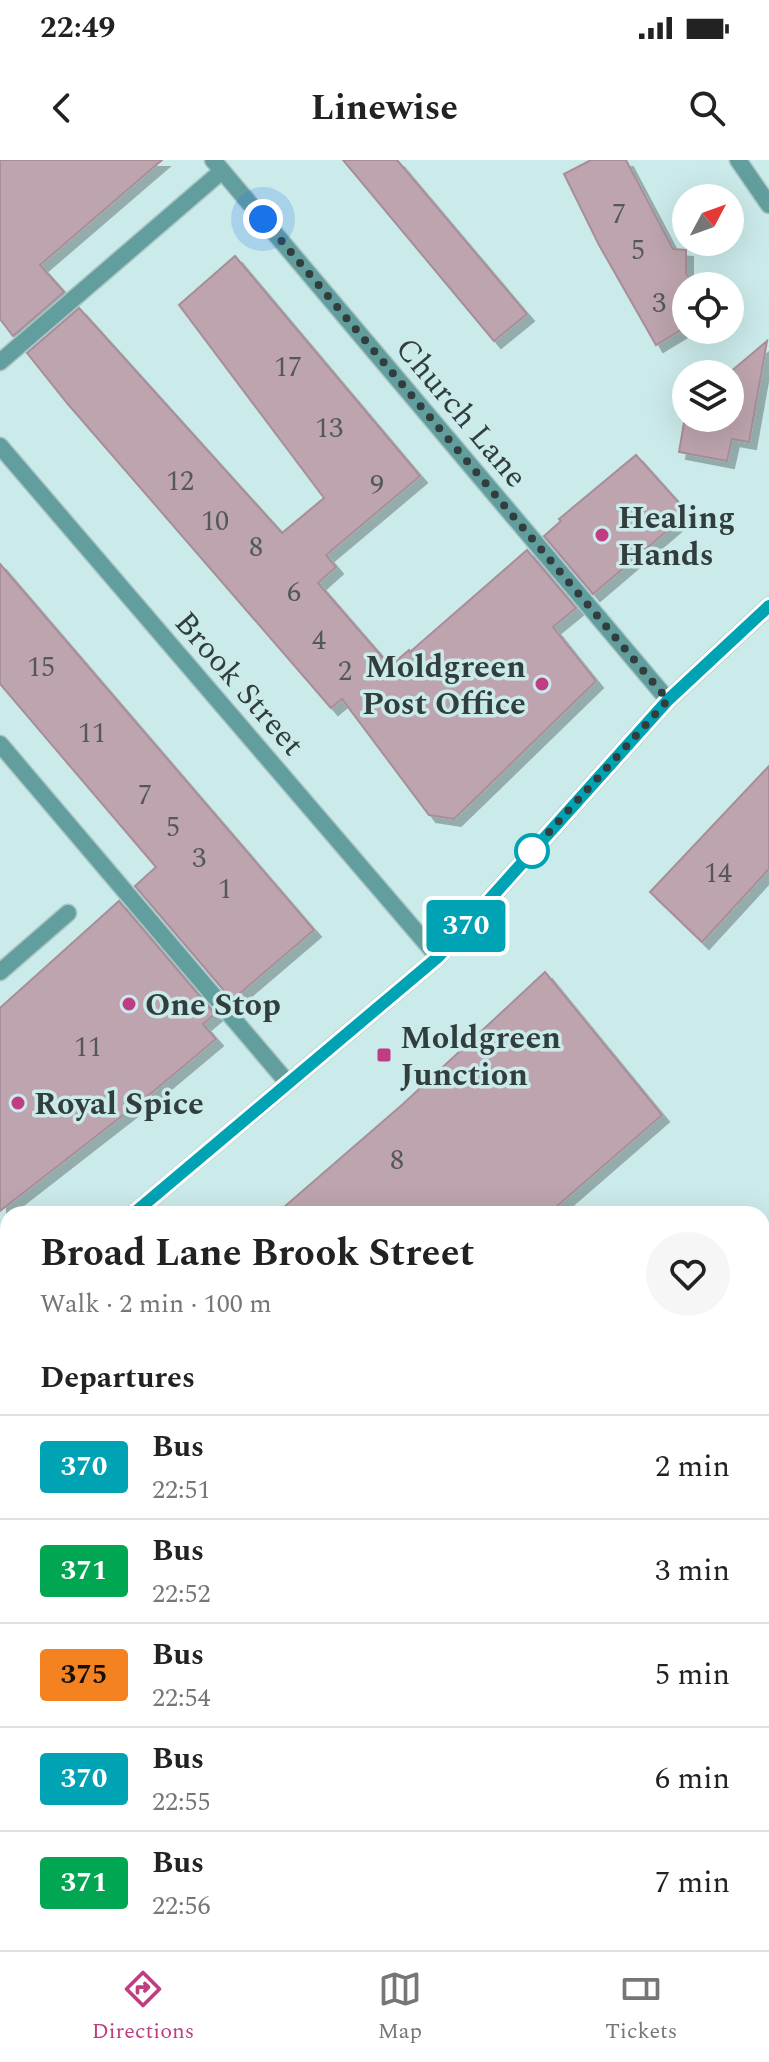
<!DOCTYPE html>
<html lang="en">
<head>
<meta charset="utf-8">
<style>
  :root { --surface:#fff; --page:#f6f6f6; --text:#222; --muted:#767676; --line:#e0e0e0; --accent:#c03d83 }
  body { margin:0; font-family:Spectral,serif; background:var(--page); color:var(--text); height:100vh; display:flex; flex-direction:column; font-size:30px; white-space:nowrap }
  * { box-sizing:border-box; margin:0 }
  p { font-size:26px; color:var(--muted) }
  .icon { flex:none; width:44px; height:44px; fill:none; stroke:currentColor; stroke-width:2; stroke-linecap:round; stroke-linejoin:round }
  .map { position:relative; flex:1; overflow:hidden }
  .panel { position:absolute; left:0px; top:1046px; width:770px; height:744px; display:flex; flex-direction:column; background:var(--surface); border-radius:24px 24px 0 0; box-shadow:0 8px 32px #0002 }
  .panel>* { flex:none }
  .badge { padding:0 16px; border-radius:6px; font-size:28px; line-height:52px }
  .needle { width:52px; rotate:49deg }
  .buttons { position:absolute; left:672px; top:24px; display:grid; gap:16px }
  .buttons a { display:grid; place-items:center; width:72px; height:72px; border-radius:50%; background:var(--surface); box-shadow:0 8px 32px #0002; font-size:40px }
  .you { position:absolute; width:40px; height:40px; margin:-20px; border:6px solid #fff; border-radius:50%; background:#1a73e8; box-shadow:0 0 0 12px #1a73e833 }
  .map>.badge { position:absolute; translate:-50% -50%; box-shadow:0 0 0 4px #fff }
  h2 { padding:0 40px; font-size:30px; line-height:72px }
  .round { display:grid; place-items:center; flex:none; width:84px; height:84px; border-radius:42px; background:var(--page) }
  .overview { display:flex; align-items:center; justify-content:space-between; height:136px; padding:0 40px }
  h1 { font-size:38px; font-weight:700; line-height:60px }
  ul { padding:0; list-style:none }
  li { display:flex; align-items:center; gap:24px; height:104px; padding:0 40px; border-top:2px solid var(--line) }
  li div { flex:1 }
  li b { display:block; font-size:30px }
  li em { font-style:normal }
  li .badge { min-width:88px; font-weight:700; text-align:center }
  .status { display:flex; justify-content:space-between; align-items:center; height:56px; padding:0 40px; background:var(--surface); direction:ltr }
  .status svg { height:22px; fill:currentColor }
  header { display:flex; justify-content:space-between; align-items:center; height:104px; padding:0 40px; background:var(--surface); font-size:36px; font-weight:700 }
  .tabs { display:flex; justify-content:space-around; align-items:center; height:112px; border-top:2px solid var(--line); background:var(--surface); font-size:22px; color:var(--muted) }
  .tabs a { display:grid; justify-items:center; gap:4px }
  .tabs .current { color:var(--accent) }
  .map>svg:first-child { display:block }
  .building { fill:#bda4ae; stroke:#a78e98; stroke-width:2; filter:url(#shadow) }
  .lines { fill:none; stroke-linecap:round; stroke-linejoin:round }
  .lane-casing { stroke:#a9c4c4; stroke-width:19 }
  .street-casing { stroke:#a9c4c4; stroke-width:19 }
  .secondary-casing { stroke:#a9c4c4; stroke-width:19 }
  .highway-casing { stroke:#a9c4c4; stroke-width:27 }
  .lane { stroke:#639e9e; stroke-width:16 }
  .street { stroke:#639e9e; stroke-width:16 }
  .secondary { stroke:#2b7979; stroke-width:16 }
  .highway { stroke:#0a4343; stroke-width:24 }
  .line-casing { stroke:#fff; stroke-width:18 }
  .line { stroke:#00a3b4; stroke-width:12 }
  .walk { stroke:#313e3d; stroke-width:8; stroke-dasharray:0 14.4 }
  .poi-dot { fill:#c03d83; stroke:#cbeaea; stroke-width:3 }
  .stop-dot { fill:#fff; stroke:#00a3b4; stroke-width:4 }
  .labels { text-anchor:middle; stroke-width:7; stroke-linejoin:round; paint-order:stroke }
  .number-label { font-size:28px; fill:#545859 }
  .street-label { font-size:32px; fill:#313e3d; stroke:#cbeaea }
  .poi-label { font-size:32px; font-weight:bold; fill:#313e3d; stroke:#cbeaea; text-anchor:start }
</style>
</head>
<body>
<div class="status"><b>22:49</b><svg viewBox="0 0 49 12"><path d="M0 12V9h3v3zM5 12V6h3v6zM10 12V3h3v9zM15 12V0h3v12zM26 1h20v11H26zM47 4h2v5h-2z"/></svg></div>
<header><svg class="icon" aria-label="back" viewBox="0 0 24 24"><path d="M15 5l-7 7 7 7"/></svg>Linewise<svg class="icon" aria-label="search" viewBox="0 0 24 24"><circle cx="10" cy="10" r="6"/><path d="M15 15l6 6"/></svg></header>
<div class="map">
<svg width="769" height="1790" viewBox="0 0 769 1790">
  <defs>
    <filter id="shadow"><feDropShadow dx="7" dy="7" stdDeviation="0" flood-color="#0004"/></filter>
  </defs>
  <rect width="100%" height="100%" fill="#cbeaea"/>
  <!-- building -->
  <g class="building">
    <path d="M 0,0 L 162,0 L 40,105 L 64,132 L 13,176 L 0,159 Z"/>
    <path d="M 343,0 L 397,0 L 527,154 L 494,181 Z"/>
    <path d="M 591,0 L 626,0 L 673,89 L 686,90 L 686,113 L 694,126 L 686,126 L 686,167 L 656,185 L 599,85 L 564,14 Z"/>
    <path d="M 235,96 L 420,316 L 326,395 L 336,407 L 318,423 L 390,506 L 409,490 L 410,492 L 527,390 L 576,448 L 553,467 L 596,521 L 454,659 L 429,655 L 342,539 L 331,548 L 67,243 L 27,193 L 79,148 L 282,373 L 324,338 L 179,145 Z"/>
    <path d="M 767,181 L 749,282 L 732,279 L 727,301 L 679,292 L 686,251 L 686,258 L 730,258 L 728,214 Z"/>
    <path d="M 636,295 L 688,353 L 593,434 L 544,376 L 561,361 L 559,359 Z"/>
    <path d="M 0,404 L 314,770 L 232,840 L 135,726 L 156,707 L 0,524 Z"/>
    <path d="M 769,606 L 769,709 L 702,782 L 650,732 Z"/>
    <path d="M 119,741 L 215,854 L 203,864 L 216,879 L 149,935 L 0,1051 L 0,848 Z"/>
    <path d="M 545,812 L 662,955 L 548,1054 L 276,1054 L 403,944 Z"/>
  </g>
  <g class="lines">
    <defs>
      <g id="lane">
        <path d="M 0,584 L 287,922"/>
        <path d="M 0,812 L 68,753"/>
        <path d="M 762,1320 L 769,1306"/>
        <path d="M 395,1790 L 395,1782"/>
      </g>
      <g id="street">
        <path d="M 213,0 L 668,540"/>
        <path d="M 738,0 L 769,45"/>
        <path d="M 0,202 L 222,11"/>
        <path d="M 0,286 L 438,797"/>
        <path d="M 0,1707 L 8,1707"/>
        <path d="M 72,1782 L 73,1790"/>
      </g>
      <g id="secondary">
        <path d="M 133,1054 L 438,797 L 668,540 L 769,446"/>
        <path d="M 0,1151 L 8,1147"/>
        <path d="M 0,1183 L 8,1174"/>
      </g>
      <g id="highway">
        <path d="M 0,1309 L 8,1310"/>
        <path d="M 0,1389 L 8,1390"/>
        <path d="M 762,1581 L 769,1584"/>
      </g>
    </defs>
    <!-- lane casing -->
    <use href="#lane" class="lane-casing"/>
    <!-- street casing -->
    <use href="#street" class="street-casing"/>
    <!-- secondary casing -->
    <use href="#secondary" class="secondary-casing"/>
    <!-- highway casing -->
    <use href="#highway" class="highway-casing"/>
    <!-- lane -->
    <use href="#lane" class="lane"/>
    <!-- street -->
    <use href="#street" class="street"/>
    <!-- secondary -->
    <use href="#secondary" class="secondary"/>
    <!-- highway -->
    <use href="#highway" class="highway"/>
  </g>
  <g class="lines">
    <defs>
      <path id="line" d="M 133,1054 L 438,797 L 668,540 L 769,446"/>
    </defs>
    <!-- line casing -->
    <use href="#line" class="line-casing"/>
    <!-- line -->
    <use href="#line" class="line"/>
    <!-- walk -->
    <path class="walk" d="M 263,59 L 668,540 L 532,691"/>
  </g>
  <!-- markers -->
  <g class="poi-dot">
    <circle cx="602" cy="375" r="8"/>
    <circle cx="542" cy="524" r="8"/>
    <circle cx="129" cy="844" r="8"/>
    <rect x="376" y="887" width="16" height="16" rx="4"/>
    <circle cx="18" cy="943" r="8"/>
  </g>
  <circle class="stop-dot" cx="532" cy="691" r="16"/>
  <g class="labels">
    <!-- number labels -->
    <g class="number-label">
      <text x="619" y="63">7</text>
      <text x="638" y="99">5</text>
      <text x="659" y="152">3</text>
      <text x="288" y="216">17</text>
      <text x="329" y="277">13</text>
      <text x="180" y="330">12</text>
      <text x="377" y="334">9</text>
      <text x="215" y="370">10</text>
      <text x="256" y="396">8</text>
      <text x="294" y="441">6</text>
      <text x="319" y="489">4</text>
      <text x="41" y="516">15</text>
      <text x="345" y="520">2</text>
      <text x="92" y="582">11</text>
      <text x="145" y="644">7</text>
      <text x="173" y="676">5</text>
      <text x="199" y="707">3</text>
      <text x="718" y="722">14</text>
      <text x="225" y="738">1</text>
      <text x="88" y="896">11</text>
      <text x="397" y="1009">8</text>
    </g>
    <!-- street labels -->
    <g class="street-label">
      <text transform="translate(462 252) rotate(50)" y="11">Church Lane</text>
      <text transform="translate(240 523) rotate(49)" y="11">Brook Street</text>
    </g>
    <!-- poi labels -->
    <g class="poi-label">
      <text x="618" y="368">Healing<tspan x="618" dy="37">Hands</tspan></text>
      <text x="526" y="517" text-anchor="end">Moldgreen<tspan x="526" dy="37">Post Office</tspan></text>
      <text x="145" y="855">One Stop</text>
      <text x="400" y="888">Moldgreen<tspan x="400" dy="37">Junction</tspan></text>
      <text x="34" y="954">Royal Spice</text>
    </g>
  </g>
</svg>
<div class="buttons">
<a><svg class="needle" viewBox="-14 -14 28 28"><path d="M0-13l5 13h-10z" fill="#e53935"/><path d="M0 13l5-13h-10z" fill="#767676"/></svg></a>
<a><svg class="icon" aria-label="locate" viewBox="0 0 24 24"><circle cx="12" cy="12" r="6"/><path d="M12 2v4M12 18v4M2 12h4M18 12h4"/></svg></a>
<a><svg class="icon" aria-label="layers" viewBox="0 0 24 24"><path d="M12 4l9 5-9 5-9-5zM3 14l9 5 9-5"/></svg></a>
</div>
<div class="you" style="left:263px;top:59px"></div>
<b class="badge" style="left:466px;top:766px;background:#00a3b4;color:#fff">370</b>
<section class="panel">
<div class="overview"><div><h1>Broad Lane Brook Street</h1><p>Walk · 2 min · 100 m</p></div><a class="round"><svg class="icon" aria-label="heart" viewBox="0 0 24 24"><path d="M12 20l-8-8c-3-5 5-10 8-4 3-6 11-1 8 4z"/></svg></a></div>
<h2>Departures</h2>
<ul>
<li><span class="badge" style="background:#00a3b4;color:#fff">370</span><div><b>Bus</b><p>22:51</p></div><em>2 min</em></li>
<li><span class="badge" style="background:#00a651;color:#fff">371</span><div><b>Bus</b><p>22:52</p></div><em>3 min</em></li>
<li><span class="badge" style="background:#f58220;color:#111">375</span><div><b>Bus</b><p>22:54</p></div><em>5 min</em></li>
<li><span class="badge" style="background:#00a3b4;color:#fff">370</span><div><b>Bus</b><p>22:55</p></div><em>6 min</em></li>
<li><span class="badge" style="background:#00a651;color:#fff">371</span><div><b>Bus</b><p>22:56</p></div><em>7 min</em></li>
</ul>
</section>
</div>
<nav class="tabs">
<a class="current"><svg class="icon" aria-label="directions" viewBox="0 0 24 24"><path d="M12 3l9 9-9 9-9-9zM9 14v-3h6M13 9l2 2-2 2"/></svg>Directions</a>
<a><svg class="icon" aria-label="map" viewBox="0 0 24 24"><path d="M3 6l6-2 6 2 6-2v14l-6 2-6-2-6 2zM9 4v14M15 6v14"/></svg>Map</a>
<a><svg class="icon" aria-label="tickets" viewBox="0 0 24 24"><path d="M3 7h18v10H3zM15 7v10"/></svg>Tickets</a>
</nav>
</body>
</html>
